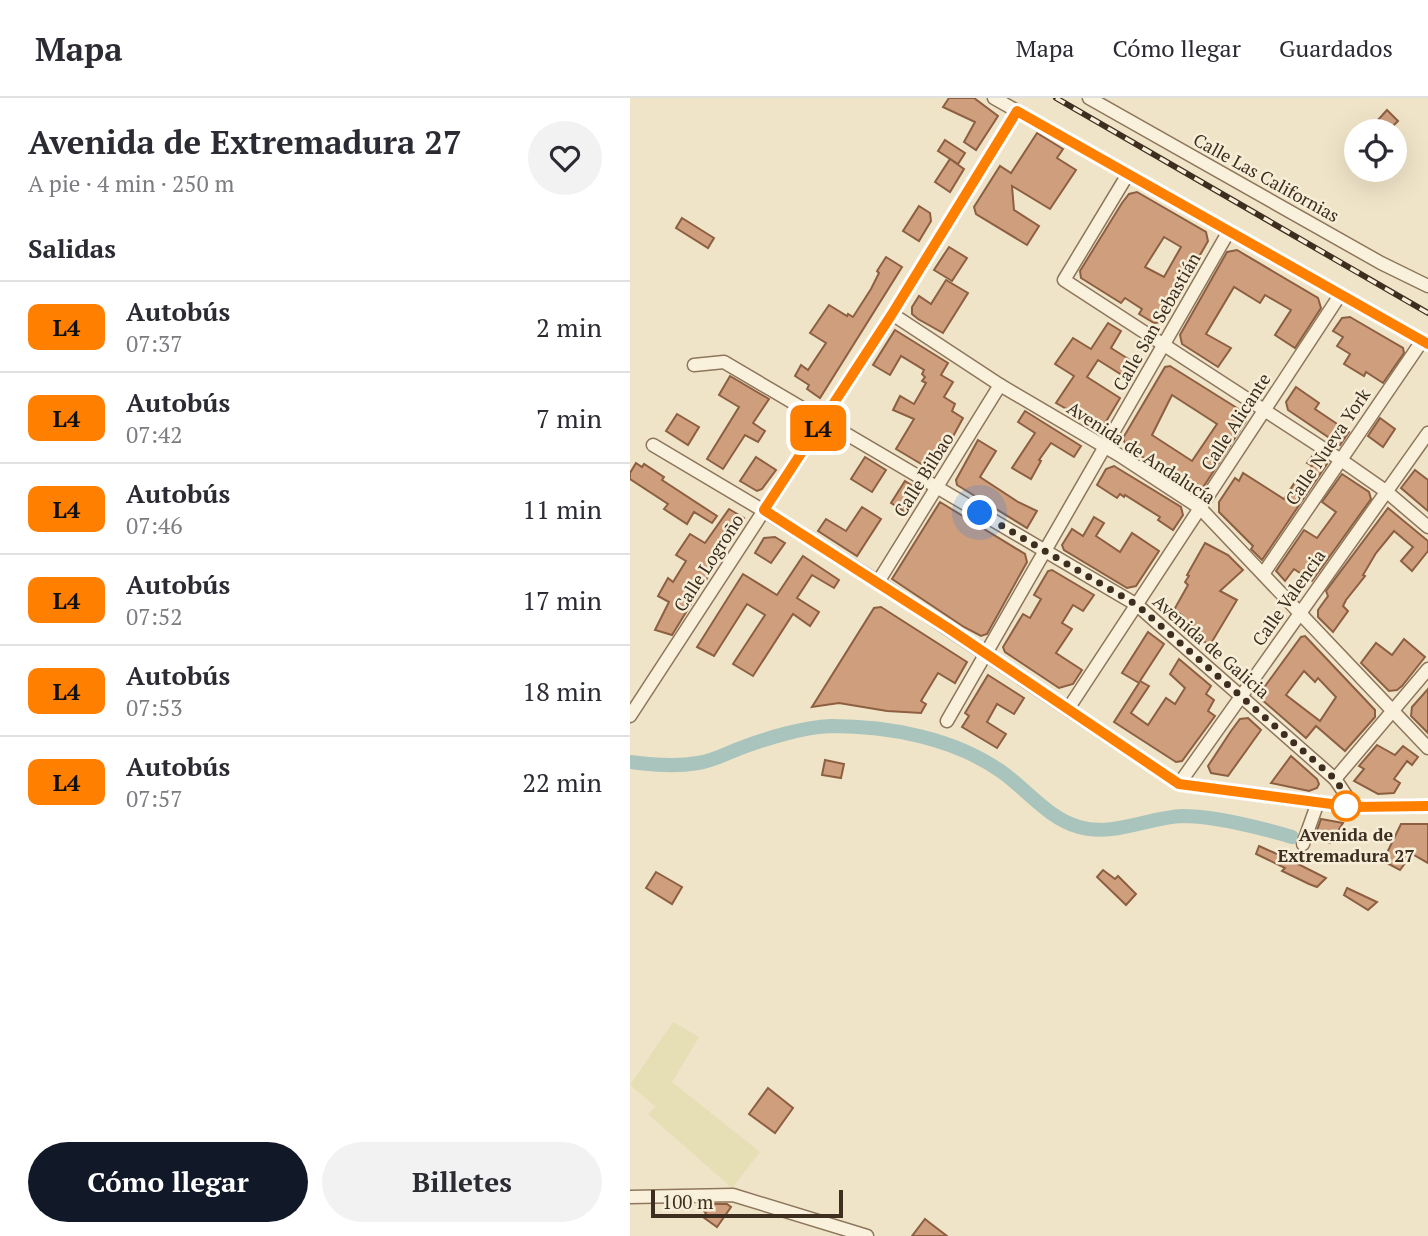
<!DOCTYPE html>
<html lang="es">
<head>
<meta charset="utf-8">
<style>
  :root { --surface:#fff; --page:#f2f2f3; --text:#2b2b33; --muted:#7c7c81; --line:#e1e1e2; --accent:#111827 }
  body { margin:0; font-family:"PT Serif",serif; background:var(--page); color:var(--text); height:100vh; display:flex; flex-direction:column; font-size:26px; white-space:nowrap }
  * { box-sizing:border-box; margin:0 }
  p { font-size:23px; color:var(--muted) }
  .icon { flex:none; width:38px; height:38px; fill:none; stroke:currentColor; stroke-width:2; stroke-linecap:round; stroke-linejoin:round }
  .map { position:relative; flex:1; overflow:hidden }
  .drawer { display:flex; flex-direction:column; background:var(--surface); width:630px }
  .drawer>* { flex:none }
  .badge { padding:0 14px; border-radius:10px; font-size:24px; line-height:46px }
  .tools { position:absolute; left:714px; top:21px; display:grid; gap:14px }
  .tools a { display:grid; place-items:center; width:63px; height:63px; border-radius:50%; background:var(--surface); box-shadow:0 7px 28px #0002; font-size:35px }
  .scale { position:absolute; left:21px; bottom:18px; width:192px; box-sizing:border-box; padding-left:7px; border:4px solid #3d2e20; border-top:0; font-size:19px; line-height:24px; white-space:nowrap; color:#3d2e20; -webkit-text-stroke:5px #f7eed8; paint-order:stroke }
  .you { position:absolute; width:35px; height:35px; margin:-18px; border:5px solid #fff; border-radius:50%; background:#1a73e8; box-shadow:0 0 0 10px #1a73e833 }
  .map>.badge { position:absolute; translate:-50% -50%; box-shadow:0 0 0 4px #fff }
  h2 { padding:0 28px; font-size:26px; line-height:63px }
  .round { display:grid; place-items:center; flex:none; width:74px; height:74px; border-radius:37px; background:var(--page) }
  .overview { display:flex; align-items:center; justify-content:space-between; height:119px; padding:0 28px }
  h1 { font-size:33px; font-weight:800; line-height:52px }
  .button { display:flex; gap:14px; margin-top:auto; padding:14px 28px }
  .button a { flex:1; height:80px; border-radius:42px; background:var(--accent); color:#fff; font-size:28px; font-weight:800; line-height:80px; text-align:center }
  .button a+a { background:var(--page); color:var(--text) }
  ul { padding:0; list-style:none }
  li { display:flex; align-items:center; gap:21px; height:91px; padding:0 28px; border-top:2px solid var(--line) }
  li div { flex:1 }
  li b { display:block; font-size:26px }
  li em { font-style:normal }
  li .badge { min-width:77px; font-weight:700; text-align:center }
  header { display:flex; align-items:center; gap:42px; box-sizing:border-box; height:98px; padding:0 35px; background:var(--surface); border-bottom:2px solid var(--line) }
  header strong { font-size:33px }
  nav { display:flex; gap:38px; margin-inline-start:auto; font-size:24px }
  main { display:flex; flex:1; min-height:0 }
  .map>svg:first-child { display:block }
  .farmland { fill:#e6deb5 }
  .lines { fill:none; stroke-linecap:round; stroke-linejoin:round }
  .canal { stroke:#a9c4bc; stroke-width:14 }
  .building { fill:#cf9f7d; stroke:#8d5f41; stroke-width:2; fill-rule:evenodd }
  .street-casing { stroke:#8d765c; stroke-width:15 }
  .street { stroke:#faf1dc; stroke-width:12 }
  .rail-casing { stroke:#3d2e20; stroke-width:6 }
  .rail { stroke:#f7eed8; stroke-width:3.5; stroke-dasharray:10; stroke-linecap:butt }
  .line-casing { stroke:#fff; stroke-width:16 }
  .line { stroke:#ff8000; stroke-width:10 }
  .walk { stroke:#3d2e20; stroke-width:7; stroke-dasharray:0 12.6 }
  .stop-dot { fill:#fff; stroke:#ff8000; stroke-width:3.5 }
  .labels { text-anchor:middle; stroke-width:5; stroke-linejoin:round; paint-order:stroke }
  .street-label { font-size:18px; fill:#3d2e20; stroke:#f7eed8 }
  .stop-label { font-size:18px; font-weight:bold; fill:#3d2e20; stroke:#f7eed8 }
</style>
</head>
<body>
<header>
<strong>Mapa</strong>
<nav><a>Mapa</a><a>Cómo llegar</a><a>Guardados</a></nav>
</header>
<main>
<section class="drawer">
<div class="overview"><div><h1>Avenida de Extremadura 27</h1><p>A pie · 4 min · 250 m</p></div><a class="round"><svg class="icon" aria-label="heart" viewBox="0 0 24 24"><path d="M12 20l-8-8c-3-5 5-10 8-4 3-6 11-1 8 4z"/></svg></a></div>
<h2>Salidas</h2>
<ul>
<li><span class="badge" style="background:#ff8000;color:#111">L4</span><div><b>Autobús</b><p>07:37</p></div><em>2 min</em></li>
<li><span class="badge" style="background:#ff8000;color:#111">L4</span><div><b>Autobús</b><p>07:42</p></div><em>7 min</em></li>
<li><span class="badge" style="background:#ff8000;color:#111">L4</span><div><b>Autobús</b><p>07:46</p></div><em>11 min</em></li>
<li><span class="badge" style="background:#ff8000;color:#111">L4</span><div><b>Autobús</b><p>07:52</p></div><em>17 min</em></li>
<li><span class="badge" style="background:#ff8000;color:#111">L4</span><div><b>Autobús</b><p>07:53</p></div><em>18 min</em></li>
<li><span class="badge" style="background:#ff8000;color:#111">L4</span><div><b>Autobús</b><p>07:57</p></div><em>22 min</em></li>
</ul>
<div class="button"><a>Cómo llegar</a><a>Billetes</a></div>
</section>
<div class="map">
<svg width="798" height="1138" viewBox="0 0 798 1138">
  <rect width="100%" height="100%" fill="#f0e4c8"/>
  <!-- farmland -->
  <path class="farmland" d="M 43,924 L 69,939 L 42,984 L 130,1054 L 102,1090 L 18,1016 L 26,1009 L 0,987 Z"/>
  <g class="lines">
    <!-- canal -->
    <path class="canal" d="M 0,664 C 23,667 45,669 68,665 C 82,663 96,656 108,651 C 134,641 173,629 201,628 C 259,628 324,640 372,674 C 397,692 419,721 449,729 C 484,739 519,719 553,718 C 584,718 632,730 662,739"/>
  </g>
  <!-- building -->
  <g class="building">
    <path d="M 319,0 L 344,0 L 368,18 L 346,52 L 334,44 L 345,24 L 313,9 Z"/>
    <path d="M 757,12 L 768,23 L 758,33 L 738,33 Z"/>
    <path d="M 407,35 L 433,51 L 427,60 L 446,72 L 420,111 L 382,88 L 384,112 L 409,128 L 397,147 L 346,116 L 344,109 L 370,68 L 381,75 Z"/>
    <path d="M 315,42 L 335,55 L 328,66 L 308,53 Z"/>
    <path d="M 320,61 L 334,71 L 320,94 L 305,84 Z"/>
    <path d="M 507,94 L 576,134 L 578,143 L 532,224 L 524,225 L 509,216 L 512,211 L 495,200 L 491,205 L 451,180 L 450,173 L 492,105 L 499,96 ZM 534,139 L 551,149 L 534,179 L 515,169 Z"/>
    <path d="M 289,108 L 300,115 L 301,123 L 289,143 L 273,133 Z"/>
    <path d="M 52,120 L 84,140 L 78,150 L 46,130 Z"/>
    <path d="M 319,149 L 337,160 L 322,183 L 304,172 Z"/>
    <path d="M 607,152 L 688,200 L 691,210 L 665,250 L 645,237 L 661,212 L 635,197 L 630,205 L 604,189 L 576,236 L 601,250 L 588,269 L 552,246 L 550,237 L 597,154 Z"/>
    <path d="M 256,159 L 272,169 L 190,300 L 177,291 L 179,287 L 165,278 L 171,267 L 178,272 L 196,245 L 180,235 L 199,207 L 217,218 L 218,216 L 223,219 L 241,191 L 249,175 L 247,173 Z"/>
    <path d="M 316,182 L 338,195 L 313,235 L 288,221 L 282,216 L 282,209 L 289,198 L 301,206 Z"/>
    <path d="M 720,219 L 773,250 L 774,255 L 753,285 L 736,274 L 734,278 L 714,266 L 720,256 L 707,248 L 713,239 L 703,233 L 712,220 Z"/>
    <path d="M 478,225 L 491,233 L 481,250 L 508,267 L 500,282 L 468,262 L 457,279 L 490,300 L 474,327 L 468,329 L 426,305 L 444,278 L 425,266 L 443,240 L 461,251 Z"/>
    <path d="M 265,232 L 318,265 L 311,277 L 323,284 L 314,299 L 325,306 L 322,313 L 333,320 L 307,368 L 298,370 L 266,351 L 284,321 L 263,312 L 270,298 L 284,306 L 296,285 L 292,283 L 295,279 L 292,276 L 294,272 L 271,258 L 260,277 L 243,267 Z"/>
    <path d="M 540,268 L 615,315 L 616,323 L 572,391 L 564,392 L 549,383 L 496,348 L 493,340 L 535,269 ZM 542,297 L 587,326 L 562,363 L 522,337 Z"/>
    <path d="M 100,278 L 139,301 L 123,325 L 135,333 L 128,344 L 115,337 L 93,371 L 77,361 L 109,309 L 89,297 Z"/>
    <path d="M 666,289 L 689,305 L 685,311 L 719,334 L 710,347 L 658,312 L 656,304 Z"/>
    <path d="M 395,313 L 451,348 L 444,359 L 421,345 L 409,362 L 411,363 L 401,381 L 382,370 L 405,335 L 388,324 Z"/>
    <path d="M 47,316 L 69,329 L 58,347 L 36,333 Z"/>
    <path d="M 750,320 L 765,331 L 753,349 L 738,338 Z"/>
    <path d="M 348,342 L 366,353 L 350,379 L 388,404 L 407,413 L 397,430 L 327,387 L 326,382 Z"/>
    <path d="M 683,357 L 697,366 L 632,462 L 621,451 L 623,448 L 589,414 L 589,404 L 605,380 L 609,383 L 613,375 L 654,401 L 665,384 L 669,387 L 682,368 L 677,365 Z"/>
    <path d="M 126,359 L 146,372 L 132,391 L 127,393 L 110,383 Z"/>
    <path d="M 235,359 L 256,372 L 242,394 L 221,381 Z"/>
    <path d="M 6,365 L 12,369 L 14,366 L 34,379 L 32,382 L 87,418 L 82,425 L 64,414 L 57,426 L 34,411 L 38,406 L 0,381 L 0,375 Z"/>
    <path d="M 484,368 L 551,409 L 553,417 L 543,432 L 528,422 L 530,419 L 495,397 L 494,399 L 490,396 L 487,400 L 467,387 L 476,371 Z"/>
    <path d="M 785,372 L 798,382 L 798,413 L 771,390 Z"/>
    <path d="M 712,376 L 739,394 L 741,401 L 682,483 L 664,471 L 655,483 L 646,473 L 674,432 L 687,440 L 706,414 L 692,404 Z"/>
    <path d="M 275,383 L 286,390 L 288,398 L 277,415 L 261,405 Z"/>
    <path d="M 310,404 L 395,456 L 397,464 L 357,536 L 351,538 L 334,529 L 262,481 Z"/>
    <path d="M 232,409 L 251,421 L 227,458 L 188,433 L 196,421 L 216,433 Z"/>
    <path d="M 758,410 L 798,443 L 798,453 L 782,473 L 771,463 L 783,449 L 764,433 L 746,455 L 733,477 L 735,478 L 716,502 L 713,508 L 718,513 L 703,534 L 688,519 L 688,512 L 698,498 L 696,493 Z"/>
    <path d="M 99,411 L 114,420 L 42,537 L 25,532 L 39,504 L 28,498 L 38,480 L 43,484 L 56,463 L 46,457 L 60,436 L 75,445 Z"/>
    <path d="M 464,419 L 474,425 L 466,438 L 490,454 L 502,435 L 529,453 L 506,488 L 497,490 L 434,452 L 432,447 L 442,431 L 453,438 Z"/>
    <path d="M 145,439 L 155,445 L 141,465 L 125,455 L 134,440 Z"/>
    <path d="M 575,445 L 598,457 L 613,472 L 590,493 L 607,502 L 580,547 L 566,539 L 569,532 L 552,522 L 553,518 L 544,512 L 558,487 L 555,484 L 559,478 L 557,477 Z"/>
    <path d="M 173,458 L 209,482 L 204,490 L 182,477 L 167,500 L 189,514 L 180,528 L 163,516 L 123,578 L 103,566 L 135,517 L 117,506 L 84,558 L 67,549 L 113,476 L 147,497 Z"/>
    <path d="M 422,472 L 464,497 L 453,513 L 443,507 L 432,525 L 442,531 L 426,555 L 452,572 L 443,586 L 429,590 L 375,554 L 373,549 L 393,516 L 400,520 L 411,501 L 404,497 L 418,473 Z"/>
    <path d="M 251,509 L 337,564 L 325,585 L 308,575 L 291,603 L 296,606 L 291,615 L 257,613 L 209,605 L 182,609 L 244,510 Z"/>
    <path d="M 518,534 L 534,546 L 510,583 L 519,588 L 501,615 L 518,627 L 536,600 L 545,606 L 555,590 L 540,576 L 549,561 L 581,588 L 576,596 L 584,602 L 578,613 L 585,618 L 552,663 L 546,664 L 484,624 L 509,585 L 492,575 Z"/>
    <path d="M 675,538 L 745,612 L 745,619 L 715,653 L 686,628 L 676,640 L 631,601 L 630,595 L 671,539 ZM 674,573 L 685,584 L 688,580 L 706,599 L 690,623 L 656,597 Z"/>
    <path d="M 774,541 L 795,559 L 772,588 L 767,592 L 759,593 L 731,565 L 746,545 L 762,557 Z"/>
    <path d="M 358,577 L 394,600 L 384,616 L 367,606 L 357,624 L 376,636 L 367,650 L 332,629 L 339,618 L 335,615 Z"/>
    <path d="M 798,591 L 798,635 L 781,618 L 782,609 Z"/>
    <path d="M 618,620 L 631,632 L 598,678 L 581,675 L 578,668 L 601,633 L 610,621 Z"/>
    <path d="M 747,647 L 765,657 L 773,648 L 788,659 L 782,667 L 777,663 L 764,681 L 770,685 L 764,695 L 748,696 L 724,683 L 734,671 L 729,668 Z"/>
    <path d="M 661,658 L 687,681 L 689,686 L 687,690 L 679,693 L 641,685 Z"/>
    <path d="M 195,662 L 214,666 L 211,680 L 192,677 Z"/>
    <path d="M 691,721 L 713,725 L 700,745 L 685,738 Z"/>
    <path d="M 771,726 L 798,726 L 798,765 L 782,756 L 770,772 L 753,763 Z"/>
    <path d="M 629,748 L 658,761 L 696,780 L 687,789 L 679,786 L 652,773 L 655,770 L 626,756 Z"/>
    <path d="M 473,772 L 485,781 L 488,778 L 506,796 L 496,807 L 467,779 Z"/>
    <path d="M 26,774 L 52,789 L 42,806 L 16,790 Z"/>
    <path d="M 717,790 L 747,804 L 738,812 L 714,797 Z"/>
    <path d="M 138,990 L 163,1010 L 145,1035 L 119,1016 Z"/>
    <path d="M 70,1106 L 97,1106 L 101,1109 L 87,1129 L 73,1119 L 76,1115 L 68,1108 Z"/>
    <path d="M 295,1121 L 300,1125 L 317,1138 L 282,1138 Z"/>
  </g>
  <g class="lines">
    <defs>
      <g id="street">
        <path d="M 364,0 L 798,246"/>
        <path d="M 459,0 L 751,165 L 798,188"/>
        <path d="M 498,76 L 434,182 L 711,362 L 757,394 L 798,429"/>
        <path d="M 262,216 L 370,287 L 489,357 L 570,410 L 798,650"/>
        <path d="M 64,267 L 94,264 L 507,507 L 705,681 L 724,709"/>
        <path d="M 23,347 L 134,413 L 248,484 L 549,686 L 724,709 L 798,708"/>
        <path d="M 633,476 L 792,243"/>
        <path d="M 248,484 L 370,287"/>
        <path d="M 438,611 L 710,197"/>
        <path d="M 0,618 L 262,216 L 387,13"/>
        <path d="M 317,623 L 599,133"/>
        <path d="M 705,681 L 798,571"/>
        <path d="M 549,686 L 798,335"/>
        <path d="M 673,746 L 688,704"/>
        <path d="M 0,1099 L 103,1097 L 237,1138"/>
      </g>
    </defs>
    <!-- street casing -->
    <use href="#street" class="street-casing"/>
    <!-- street -->
    <use href="#street" class="street"/>
    <defs>
      <path id="rail" d="M 426,0 L 798,215"/>
    </defs>
    <!-- rail casing -->
    <use href="#rail" class="rail-casing"/>
    <!-- rail -->
    <use href="#rail" class="rail"/>
  </g>
  <g class="lines">
    <defs>
      <path id="line" d="M 798,246 L 387,13 L 262,216 L 134,412 L 318,530 L 549,686 L 724,709 L 798,708"/>
    </defs>
    <!-- line casing -->
    <use href="#line" class="line-casing"/>
    <!-- line -->
    <use href="#line" class="line"/>
    <!-- walk -->
    <path class="walk" d="M 350,415 L 507,507 L 705,681 L 724,709 L 716,708"/>
  </g>
  <!-- markers -->
  <circle class="stop-dot" cx="716" cy="708" r="14"/>
  <g class="labels">
    <!-- street labels -->
    <g class="street-label">
      <text transform="translate(636 80) rotate(29)" y="6">Calle Las Californias</text>
      <text transform="translate(527 224) rotate(-60)" y="6">Calle San Sebastián</text>
      <text transform="translate(606 324) rotate(-57)" y="6">Calle Alicante</text>
      <text transform="translate(698 349) rotate(-56)" y="6">Calle Nueva York</text>
      <text transform="translate(511 355) rotate(33)" y="6">Avenida de Andalucía</text>
      <text transform="translate(294 377) rotate(-58)" y="6">Calle Bilbao</text>
      <text transform="translate(79 465) rotate(-57)" y="6">Calle Logroño</text>
      <text transform="translate(659 500) rotate(-55)" y="6">Calle Valencia</text>
      <text transform="translate(581 549) rotate(41)" y="6">Avenida de Galicia</text>
    </g>
    <!-- stop labels -->
    <g class="stop-label">
      <text x="716" y="743">Avenida de<tspan x="716" dy="21">Extremadura 27</tspan></text>
    </g>
  </g>
</svg>
<div class="tools">
<a><svg class="icon" aria-label="locate" viewBox="0 0 24 24"><circle cx="12" cy="12" r="6"/><path d="M12 2v4M12 18v4M2 12h4M18 12h4"/></svg></a>
</div>
<div class="scale">100 m</div>
<div class="you" style="left:350px;top:415px"></div>
<b class="badge" style="left:188px;top:330px;background:#ff8000;color:#111">L4</b>
</div>
</main>
</body>
</html>
